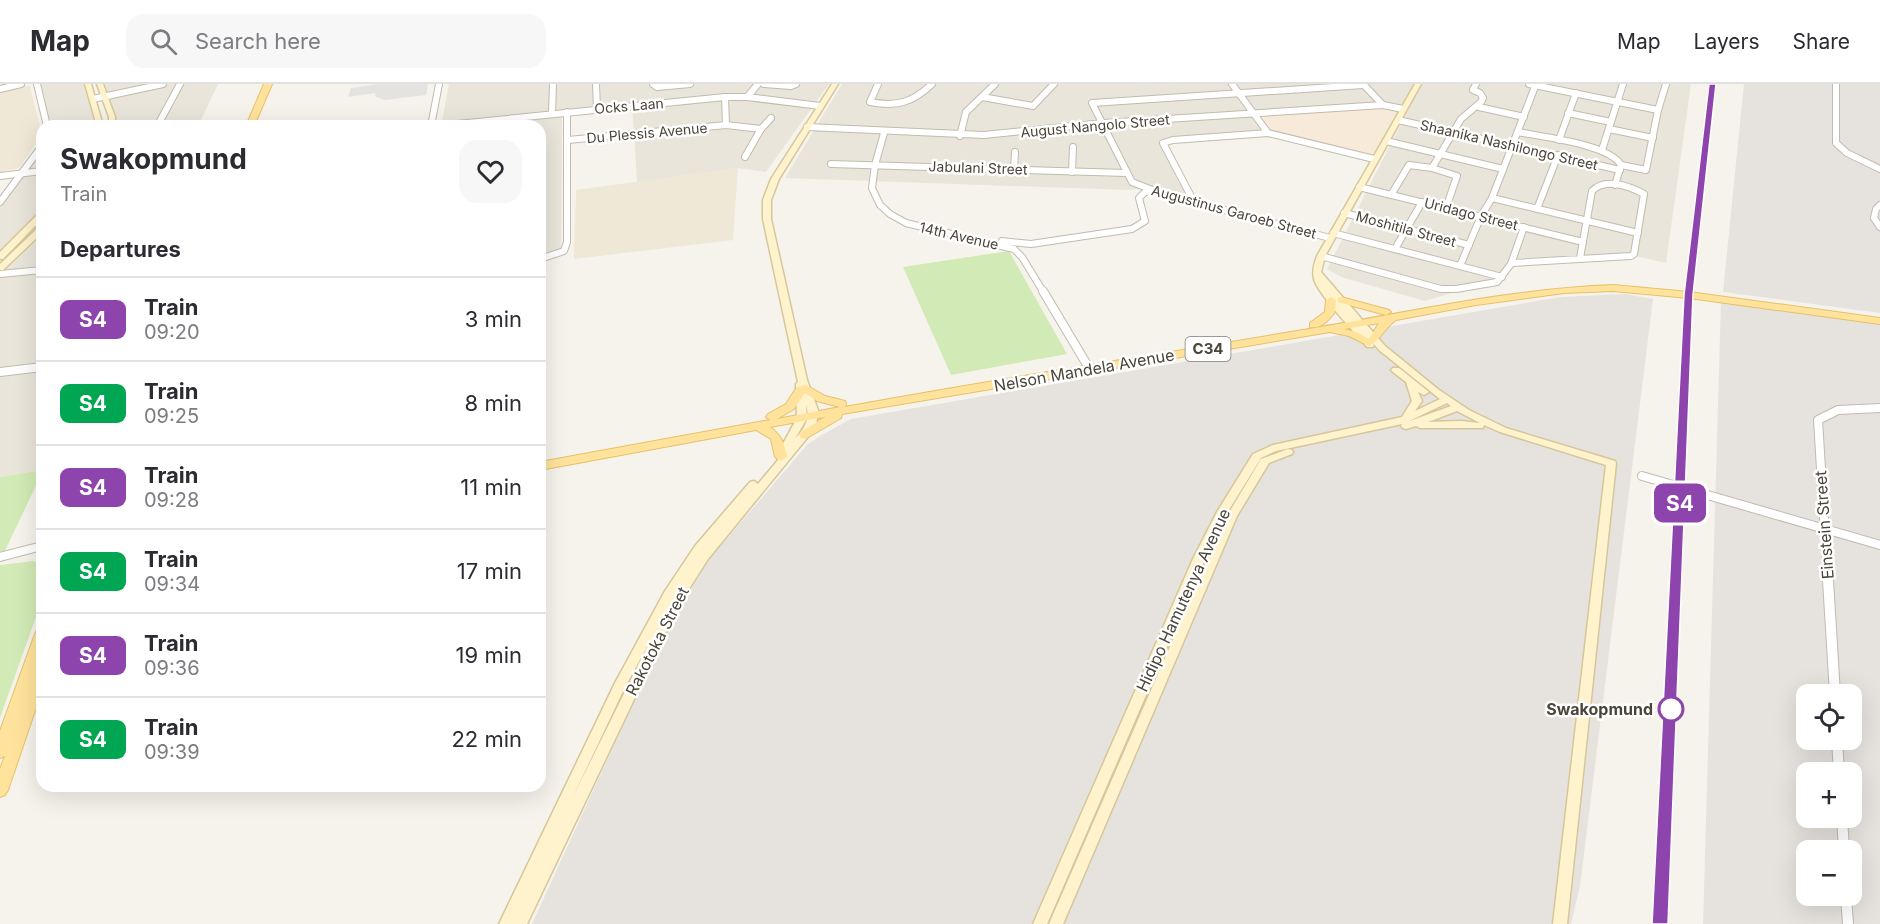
<!DOCTYPE html>
<html lang="en">
<head>
<meta charset="utf-8">
<style>
  :root { --surface:#fff; --page:#f7f7f7; --text:#2b2b33; --muted:#7c7c81; --line:#e1e1e2 }
  body { margin:0; font-family:Inter,sans-serif; background:var(--page); color:var(--text); height:100vh; display:flex; flex-direction:column; font-size:22px; white-space:nowrap }
  * { box-sizing:border-box; margin:0 }
  p { font-size:20px; color:var(--muted) }
  .icon { flex:none; width:33px; height:33px; fill:none; stroke:currentColor; stroke-width:2; stroke-linecap:round; stroke-linejoin:round }
  .map { position:relative; flex:1; overflow:hidden }
  .drawer { position:absolute; left:36px; top:36px; width:510px; height:672px; display:flex; flex-direction:column; background:var(--surface); border-radius:18px; box-shadow:0 6px 24px #0002 }
  .drawer>* { flex:none }
  .badge { padding:0 12px; border-radius:9px; font-size:21px; line-height:39px }
  .fabs { position:absolute; left:1796px; top:600px; display:grid; gap:12px }
  .fabs a { display:grid; place-items:center; width:66px; height:66px; border-radius:12px; background:var(--surface); box-shadow:0 6px 24px #0002; font-size:30px }
  .map>.badge { position:absolute; translate:-50% -50%; box-shadow:0 0 0 3px #fff }
  h2 { padding:0 24px; font-size:22px; line-height:54px }
  .round { display:grid; place-items:center; flex:none; width:63px; height:63px; border-radius:18px; background:var(--page) }
  .overview { display:flex; align-items:center; justify-content:space-between; height:102px; padding:0 24px }
  h1 { font-size:28px; font-weight:700; line-height:45px }
  ul { padding:0; list-style:none }
  li { display:flex; align-items:center; gap:18px; height:84px; padding:0 24px; border-top:2px solid var(--line) }
  li div { flex:1 }
  li b { display:block; font-size:22px }
  li em { font-style:normal }
  li .badge { min-width:66px; font-weight:700; text-align:center }
  header { display:flex; align-items:center; gap:36px; box-sizing:border-box; height:84px; padding:0 30px; background:var(--surface); border-bottom:2px solid var(--line) }
  header strong { font-size:28px }
  nav { display:flex; gap:33px; margin-inline-start:auto; font-size:21px }
  .search { width:420px; height:54px; background:var(--page); display:flex; align-items:center; gap:15px; box-sizing:border-box; padding:0 21px; border-radius:18px; color:var(--muted); font-size:22px }
  .map>svg:first-child { display:block }
  .residential { fill:#eae5da }
  .commercial { fill:#f7ead8 }
  .industrial { fill:#e6e2dd; fill-rule:evenodd }
  .education { fill:#efe8d6 }
  .green { fill:#d2eab5 }
  .parking { fill:#e5e3e0 }
  .lines { fill:none; stroke-linecap:round; stroke-linejoin:round }
  .street-far2-casing { stroke:#c2bbae; stroke-width:8 }
  .street-far1-casing { stroke:#c2bbae; stroke-width:10 }
  .street-casing { stroke:#c2bbae; stroke-width:12 }
  .secondary-casing { stroke:#d6c79b; stroke-width:3 }
  .primary-casing { stroke:#e6c16a; stroke-width:2 }
  .street-far2 { stroke:#fff; stroke-width:6 }
  .street-far1 { stroke:#fff; stroke-width:8 }
  .street { stroke:#fff; stroke-width:10 }
  .secondary { fill:#fff3cd; fill-rule:evenodd }
  .primary { fill:#ffe39c; fill-rule:evenodd }
  .rail-far2-casing { stroke:#9a9a9a; stroke-width:3 }
  .rail-far1-casing { stroke:#9a9a9a; stroke-width:4.5 }
  .rail-casing { stroke:#9a9a9a; stroke-width:5 }
  .rail-far2 { stroke:#fff; stroke-width:1.5; stroke-dasharray:4.5; stroke-linecap:butt }
  .rail-far1 { stroke:#fff; stroke-width:2; stroke-dasharray:6; stroke-linecap:butt }
  .rail { stroke:#fff; stroke-width:3; stroke-dasharray:8; stroke-linecap:butt }
  .line { fill:#8e44ad; stroke:#fff; stroke-width:1.5 }
  .stop-dot { fill:#fff; stroke:#8e44ad; stroke-width:3 }
  .labels { text-anchor:middle; stroke-width:5; stroke-linejoin:round; paint-order:stroke }
  .far-street-label { font-size:14px; fill:#4b4439; stroke:#fff }
  .shield { fill:#fff; stroke:#817c74; stroke-width:1.5 }
  .shield-label { font-size:15px; font-weight:bold; fill:#4b4439 }
  .street-label { font-size:16px; fill:#4b4439; stroke:#fff }
  .stop-label { font-size:16px; font-weight:bold; fill:#4b4439; stroke:#fff; text-anchor:end }
</style>
</head>
<body>
<header>
<strong>Map</strong>
<div class="search"><svg class="icon" aria-label="search" viewBox="0 0 24 24"><circle cx="10" cy="10" r="6"/><path d="M15 15l6 6"/></svg>Search here</div>
<nav><a>Map</a><a>Layers</a><a>Share</a></nav>
</header>
<div class="map">
<svg width="1880" height="840" viewBox="0 0 1880 840">
  <rect width="100%" height="100%" fill="#f6f3ec"/>
  <!-- residential -->
  <g class="residential">
    <path d="M 40,0 L 83,0 L 96,42 L 51,42 Z"/>
    <path d="M 105,0 L 218,0 L 198,42 L 117,42 Z"/>
    <path d="M 449,0 L 829,0 L 766,88 L 738,84 L 637,98 L 632,19 L 562,26 L 561,163 L 557,168 L 540,171 L 540,42 L 441,42 Z"/>
    <path d="M 842,0 L 1691,0 L 1666,179 L 1631,171 L 1512,174 L 1495,196 L 1452,203 L 1451,209 L 1425,217 L 1341,193 L 1327,185 L 1408,26 L 1383,21 L 1268,49 L 1163,59 L 1194,118 L 1146,104 L 1128,106 L 785,94 Z"/>
    <path d="M 42,66 L 42,128 L 35,139 L 0,170 L 0,122 Z"/>
    <path d="M 42,152 L 42,386 L 0,393 L 0,190 Z"/>
  </g>
  <!-- commercial -->
  <path class="commercial" d="M 1383,21 L 1403,25 L 1374,75 L 1273,50 L 1255,30 Z"/>
  <!-- industrial -->
  <g class="industrial">
    <path d="M 1744,0 L 1880,0 L 1880,229 L 1723,208 Z"/>
    <path d="M 1625,210 L 1653,215 L 1580,802 L 1571,840 L 532,840 L 657,567 L 705,480 L 807,361 L 820,352 L 851,335 L 1561,213 Z"/>
    <path d="M 1721,217 L 1880,240 L 1880,840 L 1703,840 ZM 1806,610 L 1851,610 L 1851,656 L 1806,656 ZM 1806,688 L 1851,688 L 1851,734 L 1806,734 ZM 1806,766 L 1851,766 L 1851,812 L 1806,812 Z"/>
  </g>
  <!-- education -->
  <g class="education">
    <path d="M 23,2 L 30,2 L 42,51 L 19,84 L 0,88 L 0,7 Z"/>
    <path d="M 738,84 L 733,156 L 574,175 L 576,106 Z"/>
  </g>
  <!-- green -->
  <g class="green">
    <path d="M 1009,167 L 1067,270 L 951,291 L 903,183 Z"/>
    <path d="M 42,386 L 42,389 L 0,477 L 0,393 Z"/>
    <path d="M 34,477 L 42,483 L 42,516 L 0,634 L 0,481 Z"/>
  </g>
  <!-- parking -->
  <path class="parking" d="M 379,0 L 428,0 L 426,11 L 385,16 L 376,13 L 375,9 L 348,13 L 351,4 Z"/>
  <g class="lines">
    <defs>
      <g id="street-far2">
        <path d="M 37,0 L 47,42"/>
        <path d="M 596,0 L 597,25"/>
        <path d="M 653,0 L 657,3 L 690,0"/>
        <path d="M 764,0 L 791,2 L 796,0"/>
        <path d="M 878,0 L 870,18 C 896,23 912,19 932,0"/>
        <path d="M 1232,0 L 1268,49 L 1374,75"/>
        <path d="M 1363,0 L 1383,21 L 1403,25"/>
        <path d="M 1529,0 L 1658,26"/>
        <path d="M 1836,0 L 1836,59 L 1847,69 L 1880,85"/>
        <path d="M 0,5 L 21,0"/>
        <path d="M 725,13 L 726,41"/>
        <path d="M 747,13 L 758,0"/>
        <path d="M 982,13 L 1033,22 L 1054,0"/>
        <path d="M 93,15 L 163,0"/>
        <path d="M 1479,23 L 1524,33"/>
        <path d="M 552,29 L 553,0"/>
        <path d="M 1568,29 L 1611,38"/>
        <path d="M 1398,36 L 1620,86"/>
        <path d="M 160,37 L 180,0"/>
        <path d="M 431,42 L 439,0"/>
        <path d="M 437,42 L 725,13 L 747,13 L 820,22"/>
        <path d="M 807,43 L 984,51 L 1104,39 L 1383,21"/>
        <path d="M 761,45 L 771,34"/>
        <path d="M 1609,45 L 1653,54"/>
        <path d="M 1518,48 C 1543,53 1609,60 1621,81 L 1615,101"/>
        <path d="M 884,49 L 875,81 L 872,104 L 880,121 L 890,130 L 906,139 L 1014,165 L 1022,173 L 1044,209"/>
        <path d="M 960,52 L 966,28 L 995,0"/>
        <path d="M 568,56 L 726,41 L 761,45 L 745,73"/>
        <path d="M 1559,56 L 1576,9"/>
        <path d="M 1386,57 L 1503,85"/>
        <path d="M 1602,66 L 1623,0"/>
        <path d="M 831,80 L 1126,89"/>
        <path d="M 1621,81 L 1646,86 L 1658,26 L 1666,0"/>
        <path d="M 1432,84 L 1461,35 L 1481,18 L 1483,14 L 1480,9 L 1473,6 L 1476,0"/>
        <path d="M 1014,85 L 1015,68"/>
        <path d="M 1072,88 L 1073,63"/>
        <path d="M 0,92 L 42,87"/>
        <path d="M 1359,103 L 1583,158"/>
        <path d="M 1391,111 L 1409,81 L 1432,84 L 1457,92 L 1446,124"/>
        <path d="M 1492,114 L 1638,149"/>
        <path d="M 0,118 L 42,62"/>
        <path d="M 1194,118 L 1163,59 L 1173,56 L 1268,49"/>
        <path d="M 1880,121 L 1876,125 L 1874,134 L 1880,143"/>
        <path d="M 1537,125 L 1558,71"/>
        <path d="M 1344,129 L 1469,161"/>
        <path d="M 1333,149 L 1502,193"/>
        <path d="M 1330,154 L 1160,109 L 1132,98 L 1092,19 L 1363,1"/>
        <path d="M 1002,157 L 1031,160 L 1132,145 L 1145,137 L 1139,114 L 1145,108 L 1152,106"/>
        <path d="M 1395,165 L 1422,118"/>
        <path d="M 1321,172 L 1441,205 L 1456,205 L 1497,198 L 1511,180 L 1524,143"/>
        <path d="M 540,175 L 564,167 L 567,158 L 567,28"/>
        <path d="M 1512,179 L 1631,172 L 1634,170 L 1644,110 C 1629,102 1605,93 1592,107 L 1580,174"/>
        <path d="M 1460,182 L 1481,132 L 1492,114 L 1536,0"/>
        <path d="M 0,190 L 42,186"/>
      </g>
      <g id="street-far1">
        <path d="M 1043,207 L 1089,284"/>
        <path d="M 0,288 L 42,283"/>
        <path d="M 1642,392 L 1880,461"/>
        <path d="M 0,473 L 42,462"/>
        <path d="M 1827,482 L 1818,336 L 1838,326 L 1880,324"/>
      </g>
      <g id="street">
        <path d="M 1827,480 L 1835,610"/>
        <path d="M 1837,656 L 1839,688"/>
        <path d="M 1842,734 L 1844,766"/>
        <path d="M 1846,812 L 1848,840"/>
      </g>
      <g id="secondary">
        <path d="M 85,0 L 91,0 L 103,42 L 97,42 Z"/>
        <path d="M 97,0 L 103,0 L 115,33 L 115,42 L 109,42 L 109,33 Z"/>
        <path d="M 832,0 L 838,0 L 779,95 L 771,116 L 771,135 L 807,296 L 818,326 L 816,343 L 708,475 L 680,519 L 527,840 L 499,840 L 615,599 L 665,507 L 695,462 L 750,398 L 754,397 L 758,400 L 783,370 L 779,367 L 797,334 L 796,300 L 798,298 L 763,135 L 763,116 L 771,95 ZM 806,321 C 811,335 804,345 795,355 L 807,334 ZM 650,557 L 571,717 L 624,605 Z"/>
        <path d="M 1415,0 L 1421,0 L 1325,172 L 1321,188 L 1385,262 L 1439,306 L 1469,326 L 1506,344 L 1615,377 L 1616,379 L 1567,840 L 1553,840 L 1606,381 L 1500,348 L 1484,341 L 1483,344 L 1420,344 L 1416,342 L 1406,345 L 1403,344 L 1401,342 L 1402,340 L 1276,367 L 1261,374 L 1227,429 L 1205,475 L 1047,840 L 1033,840 L 1193,475 L 1217,428 L 1253,370 L 1273,361 L 1402,333 L 1412,317 L 1406,298 L 1393,288 L 1391,286 L 1393,284 L 1399,284 L 1429,308 L 1424,311 L 1418,308 L 1422,317 L 1415,327 L 1440,315 L 1379,266 L 1374,260 L 1373,263 L 1367,263 C 1356,250 1317,209 1314,195 C 1312,187 1314,180 1317,172 ZM 1447,319 L 1451,322 L 1407,338 ZM 1457,327 L 1480,339 L 1461,337 L 1428,338 Z"/>
        <path d="M 39,129 L 42,129 L 42,135 L 3,175 L 0,175 L 0,168 Z"/>
        <path d="M 39,143 L 42,143 L 42,149 L 3,186 L 0,186 L 0,180 Z"/>
        <path d="M 1288,365 L 1292,366 L 1293,368 L 1292,370 L 1269,379 L 1237,432 L 1063,840 L 1049,840 L 1227,432 L 1261,375 Z"/>
      </g>
      <g id="primary">
        <path d="M 264,0 L 272,0 L 254,42 L 246,42 Z"/>
        <path d="M 1613,201 L 1689,208 L 1880,234 L 1880,240 L 1689,214 L 1613,207 L 1564,209 L 1476,221 L 1396,236 C 1384,244 1380,257 1369,262 L 1349,252 L 1330,248 L 842,330 L 841,334 L 805,355 L 801,354 L 799,351 L 801,348 L 825,333 L 770,343 C 781,351 785,360 787,373 L 781,377 L 775,373 L 771,355 L 756,346 L 540,386 L 540,378 L 770,336 L 766,333 L 768,330 L 786,320 L 797,303 L 806,301 L 825,312 L 845,317 L 846,320 L 845,323 C 997,295 1150,272 1303,246 C 1406,229 1508,205 1613,201 ZM 1379,239 L 1369,255 L 1356,248 L 1344,245 ZM 805,309 L 817,317 L 840,323 L 777,335 L 794,325 Z"/>
        <path d="M 1331,213 L 1336,216 L 1335,228 C 1329,236 1321,245 1310,243 L 1310,239 L 1325,228 L 1326,216 Z"/>
        <path d="M 1341,213 L 1389,226 L 1391,228 L 1386,231 L 1338,218 L 1338,214 Z"/>
        <path d="M 42,545 L 42,569 L 37,582 L 42,580 L 42,606 L 8,706 L 5,711 L 0,713 L 0,685 L 5,672 L 0,674 L 0,647 L 35,550 L 37,546 Z"/>
      </g>
    </defs>
    <!-- street-far2 casing -->
    <use href="#street-far2" class="street-far2-casing"/>
    <!-- street-far1 casing -->
    <use href="#street-far1" class="street-far1-casing"/>
    <!-- street casing -->
    <use href="#street" class="street-casing"/>
    <!-- secondary casing -->
    <use href="#secondary" class="secondary-casing"/>
    <!-- primary casing -->
    <use href="#primary" class="primary-casing"/>
    <!-- street-far2 -->
    <use href="#street-far2" class="street-far2"/>
    <!-- street-far1 -->
    <use href="#street-far1" class="street-far1"/>
    <!-- street -->
    <use href="#street" class="street"/>
    <!-- secondary -->
    <use href="#secondary" class="secondary"/>
    <!-- primary -->
    <use href="#primary" class="primary"/>
    <defs>
      <path id="rail-far2" d="M 1689,209 L 1713,0"/>
      <path id="rail-far1" d="M 1677,482 L 1689,207"/>
      <path id="rail" d="M 1660,840 L 1677,480"/>
    </defs>
    <!-- rail-far2 casing -->
    <use href="#rail-far2" class="rail-far2-casing"/>
    <!-- rail-far1 casing -->
    <use href="#rail-far1" class="rail-far1-casing"/>
    <!-- rail casing -->
    <use href="#rail" class="rail-casing"/>
    <!-- rail-far2 -->
    <use href="#rail-far2" class="rail-far2"/>
    <!-- rail-far1 -->
    <use href="#rail-far1" class="rail-far1"/>
    <!-- rail -->
    <use href="#rail" class="rail"/>
  </g>
  <!-- line -->
  <path class="line" d="M 1709,0 L 1716,0 L 1693,211 L 1668,840 L 1652,840 L 1684,211 Z"/>
  <!-- markers -->
  <circle class="stop-dot" cx="1671" cy="625" r="12"/>
  <g class="labels">
    <!-- far-street labels -->
    <g class="far-street-label">
      <text transform="translate(629 22) rotate(-5)" y="5">Ocks Laan</text>
      <text transform="translate(1095 42) rotate(-5)" y="5">August Nangolo Street</text>
      <text transform="translate(647 49) rotate(-5)" y="5">Du Plessis Avenue</text>
      <text transform="translate(1509 61) rotate(13)" y="5">Shaanika Nashilongo Street</text>
      <text transform="translate(978 84) rotate(2)" y="5">Jabulani Street</text>
      <text transform="translate(1234 128) rotate(15)" y="5">Augustinus Garoeb Street</text>
      <text transform="translate(1471 130) rotate(14)" y="5">Uridago Street</text>
      <text transform="translate(1406 145) rotate(15)" y="5">Moshitila Street</text>
      <text transform="translate(959 152) rotate(13)" y="5">14th Avenue</text>
    </g>
    <!-- shield labels -->
    <rect class="shield" x="1185.5" y="253" width="45" height="24" rx="4.5"/>
    <g class="shield-label">
      <text x="1208" y="270">C34</text>
    </g>
    <!-- street labels -->
    <g class="street-label">
      <text transform="translate(1084 286) rotate(-10)" y="6">Nelson Mandela Avenue</text>
      <text transform="translate(1824 441) rotate(-94)" y="6">Einstein Street</text>
      <text transform="translate(1183 516) rotate(-65)" y="6">Hidipo Hamutenya Avenue</text>
      <text transform="translate(657 557) rotate(-63)" y="6">Rakotoka Street</text>
    </g>
    <!-- stop labels -->
    <g class="stop-label">
      <text x="1653" y="631">Swakopmund</text>
    </g>
  </g>
</svg>
<div class="fabs">
<a><svg class="icon" aria-label="locate" viewBox="0 0 24 24"><circle cx="12" cy="12" r="6"/><path d="M12 2v4M12 18v4M2 12h4M18 12h4"/></svg></a>
<a>+</a>
<a>−</a>
</div>
<b class="badge" style="left:1680px;top:419px;background:#8e44ad;color:#fff">S4</b>
<section class="drawer">
<div class="overview"><div><h1>Swakopmund</h1><p>Train</p></div><a class="round"><svg class="icon" aria-label="heart" viewBox="0 0 24 24"><path d="M12 20l-8-8c-3-5 5-10 8-4 3-6 11-1 8 4z"/></svg></a></div>
<h2>Departures</h2>
<ul>
<li><span class="badge" style="background:#8e44ad;color:#fff">S4</span><div><b>Train</b><p>09:20</p></div><em>3 min</em></li>
<li><span class="badge" style="background:#00a651;color:#fff">S4</span><div><b>Train</b><p>09:25</p></div><em>8 min</em></li>
<li><span class="badge" style="background:#8e44ad;color:#fff">S4</span><div><b>Train</b><p>09:28</p></div><em>11 min</em></li>
<li><span class="badge" style="background:#00a651;color:#fff">S4</span><div><b>Train</b><p>09:34</p></div><em>17 min</em></li>
<li><span class="badge" style="background:#8e44ad;color:#fff">S4</span><div><b>Train</b><p>09:36</p></div><em>19 min</em></li>
<li><span class="badge" style="background:#00a651;color:#fff">S4</span><div><b>Train</b><p>09:39</p></div><em>22 min</em></li>
</ul>
</section>
</div>
</body>
</html>
